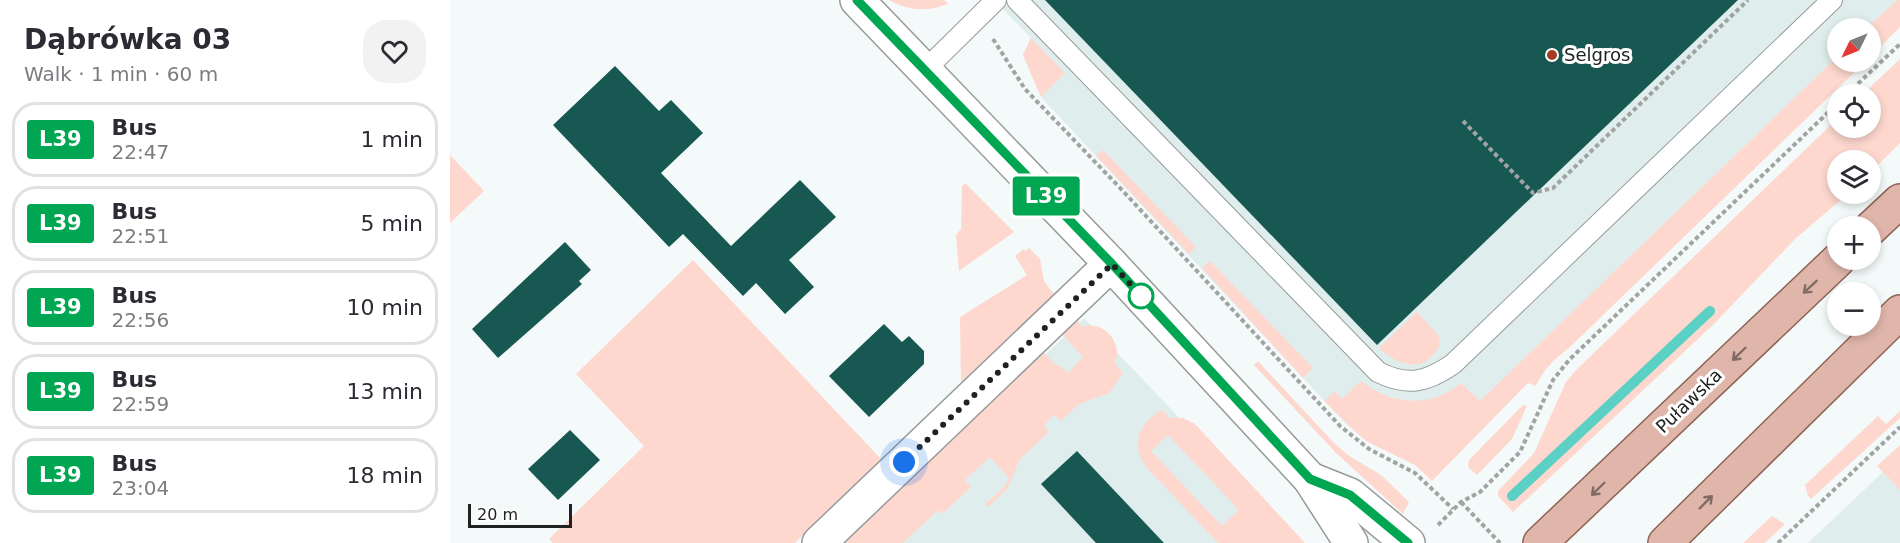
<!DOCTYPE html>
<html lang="en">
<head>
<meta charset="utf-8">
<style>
  :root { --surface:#fff; --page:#f2f2f3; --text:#2b2b33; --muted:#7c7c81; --line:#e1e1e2 }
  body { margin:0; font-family:"DejaVu Sans",sans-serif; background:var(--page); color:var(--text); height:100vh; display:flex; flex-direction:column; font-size:22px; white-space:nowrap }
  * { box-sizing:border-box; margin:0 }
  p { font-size:20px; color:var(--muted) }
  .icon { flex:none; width:33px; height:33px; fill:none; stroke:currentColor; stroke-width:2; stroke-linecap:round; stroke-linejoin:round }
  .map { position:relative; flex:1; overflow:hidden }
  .details { display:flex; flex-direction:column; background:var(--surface); width:450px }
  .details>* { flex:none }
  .badge { padding:0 12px; border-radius:4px; font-size:21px; line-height:39px }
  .needle { width:39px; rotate:227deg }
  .fabs { position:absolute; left:1377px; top:18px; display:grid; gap:12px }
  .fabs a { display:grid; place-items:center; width:54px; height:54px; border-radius:50%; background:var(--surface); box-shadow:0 3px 9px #0003; font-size:30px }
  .scale { position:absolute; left:18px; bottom:15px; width:104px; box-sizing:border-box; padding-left:6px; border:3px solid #202222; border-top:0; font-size:16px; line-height:21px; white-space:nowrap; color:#202222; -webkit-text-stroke:4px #fff; paint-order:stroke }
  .you { position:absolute; width:30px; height:30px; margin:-15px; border:4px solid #fff; border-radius:50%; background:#1a73e8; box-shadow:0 0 0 9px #1a73e833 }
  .map>.badge { position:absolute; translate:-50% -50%; box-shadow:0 0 0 3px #fff }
  .round { display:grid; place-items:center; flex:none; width:63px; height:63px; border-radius:24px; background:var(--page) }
  .overview { display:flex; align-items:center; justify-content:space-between; height:102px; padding:0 24px }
  h1 { font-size:28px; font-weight:600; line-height:45px }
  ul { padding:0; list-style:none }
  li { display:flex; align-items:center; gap:18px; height:75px; margin:0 12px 9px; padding:0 12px; border:3px solid var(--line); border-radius:24px }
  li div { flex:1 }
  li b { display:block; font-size:22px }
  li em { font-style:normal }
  li .badge { min-width:66px; font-weight:700; text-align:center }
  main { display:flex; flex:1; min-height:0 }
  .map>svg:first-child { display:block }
  .built { fill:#dfeeec }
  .green { fill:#fed8cf; fill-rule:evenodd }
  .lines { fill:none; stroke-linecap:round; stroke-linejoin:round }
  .stream { stroke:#5bd0c4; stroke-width:10 }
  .building { fill:#175852 }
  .lane-casing { stroke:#969b9a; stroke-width:22 }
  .street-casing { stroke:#969b9a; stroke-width:36 }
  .primary-casing { stroke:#8f6256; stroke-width:36 }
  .path { stroke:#a0a4a3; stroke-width:4; stroke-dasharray:4.5 3; stroke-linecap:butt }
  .lane { stroke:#fff; stroke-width:20 }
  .street { stroke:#fff; stroke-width:33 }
  .primary { stroke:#e0b5aa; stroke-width:33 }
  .oneway { stroke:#806c66 }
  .line-casing { stroke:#fff; stroke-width:14 }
  .line { stroke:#00a651; stroke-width:9 }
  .walk { stroke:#202222; stroke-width:6; stroke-dasharray:0 10.8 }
  .poi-dot { fill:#a43b22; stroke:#fff; stroke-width:2 }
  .stop-dot { fill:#fff; stroke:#00a651; stroke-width:3 }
  .labels { text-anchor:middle; stroke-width:6; stroke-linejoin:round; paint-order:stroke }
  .poi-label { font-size:18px; fill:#202222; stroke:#fff; text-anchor:start }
  .street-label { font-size:18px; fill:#202222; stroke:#fff }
</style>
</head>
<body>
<main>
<section class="details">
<div class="overview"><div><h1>Dąbrówka 03</h1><p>Walk · 1 min · 60 m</p></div><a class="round"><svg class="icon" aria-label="heart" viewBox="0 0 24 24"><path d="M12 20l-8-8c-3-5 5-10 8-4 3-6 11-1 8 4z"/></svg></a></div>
<ul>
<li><span class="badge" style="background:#00a651;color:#fff">L39</span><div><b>Bus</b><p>22:47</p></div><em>1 min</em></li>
<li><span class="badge" style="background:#00a651;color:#fff">L39</span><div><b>Bus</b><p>22:51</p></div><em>5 min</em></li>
<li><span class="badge" style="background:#00a651;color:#fff">L39</span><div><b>Bus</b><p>22:56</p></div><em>10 min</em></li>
<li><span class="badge" style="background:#00a651;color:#fff">L39</span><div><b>Bus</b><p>22:59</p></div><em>13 min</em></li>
<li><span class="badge" style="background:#00a651;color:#fff">L39</span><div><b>Bus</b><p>23:04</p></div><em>18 min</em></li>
</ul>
</section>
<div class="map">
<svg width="1450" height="543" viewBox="0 0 1450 543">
  <rect width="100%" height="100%" fill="#f4faf9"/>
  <!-- built -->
  <g class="built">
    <path d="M 544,0 L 1447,0 L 1417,28 L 1388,28 L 1387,57 L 965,465 L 918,442 L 896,424 L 591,97 L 573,55 L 581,38 Z"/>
    <path d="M 634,318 L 849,543 L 396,543 Z"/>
    <path d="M 1433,472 L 1450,490 L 1450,543 L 1358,543 Z"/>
  </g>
  <!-- green -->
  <g class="green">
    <path d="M 439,0 L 494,0 L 498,4 C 476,12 460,11 439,0 Z"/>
    <path d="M 1447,0 L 1450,0 L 1450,27 L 1421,56 L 1420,28 L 1417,28 Z"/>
    <path d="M 581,38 L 615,73 L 591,97 L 573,55 Z"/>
    <path d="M 1387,57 L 1388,62 L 1415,62 L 1120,347 C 1105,359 1094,368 1086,386 L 1078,383 L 982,481 L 965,465 L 918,442 L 909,435 L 874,401 L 885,391 L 892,399 L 911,381 C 941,405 980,409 1011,383 L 1030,401 Z"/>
    <path d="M 1450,59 L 1450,143 L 1421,172 L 1420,160 L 1388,160 L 1388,194 L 1398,194 L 1346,238 L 1265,323 L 1063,512 L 1048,496 L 1048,491 L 1084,453 L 1116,382 L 1125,371 L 1387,119 L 1388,128 L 1420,128 L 1420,94 L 1413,94 Z"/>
    <path d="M 653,150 L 746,247 L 739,254 L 646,156 Z"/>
    <path d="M 0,155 L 34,191 L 0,223 Z"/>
    <path d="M 515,183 L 564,232 L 509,271 L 506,235 L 511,229 L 512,186 Z"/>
    <path d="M 579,248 L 590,259 L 594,281 L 604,294 L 601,300 L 511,388 L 510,317 L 577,275 L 565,256 L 573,249 L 575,251 Z"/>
    <path d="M 243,260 L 432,460 L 345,543 L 103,543 L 99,539 L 194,446 L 126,374 Z"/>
    <path d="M 760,261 L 863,368 L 853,378 L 752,268 Z"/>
    <path d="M 967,312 L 989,336 L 990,345 C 975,374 949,367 929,348 Z"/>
    <path d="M 625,317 L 632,327 C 653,319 674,343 665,363 L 673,373 L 659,393 L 629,404 L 611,421 L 604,415 L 594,425 L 599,432 L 570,459 L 557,489 L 538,507 L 535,504 L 555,486 L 559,478 L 540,457 L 515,480 L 521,487 L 492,514 L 488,510 L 453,543 L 392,543 L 593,352 L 607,366 L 608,364 L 618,373 L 633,357 L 609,331 Z"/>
    <path d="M 808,361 L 883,442 L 898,455 L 931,475 L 959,502 L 953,514 L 886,453 L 804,365 Z"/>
    <path d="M 1073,405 L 1077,406 L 1062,439 L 1027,475 L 1018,467 L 1019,460 Z"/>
    <path d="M 712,410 L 720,418 L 733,418 L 745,424 L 855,543 L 768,543 L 696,467 C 680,446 689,422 712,410 ZM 718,435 L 789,510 L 772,526 L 701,451 Z"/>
    <path d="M 1450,411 L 1450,418 L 1361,499 L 1358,496 L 1355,485 L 1428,416 L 1436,424 Z"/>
    <path d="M 1450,445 L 1450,490 L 1427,466 Z"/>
    <path d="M 1322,516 L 1335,524 L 1315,543 L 1293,543 Z"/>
  </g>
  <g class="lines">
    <!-- stream -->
    <path class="stream" d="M 1062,496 L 1260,311"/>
  </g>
  <!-- building -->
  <g class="building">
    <path d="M 595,0 L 1288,0 L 927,345 Z"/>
    <path d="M 165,66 L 209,111 L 221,100 L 253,133 L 211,173 L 281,246 L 350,180 L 386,217 L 339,260 L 364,287 L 335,314 L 306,283 L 293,296 L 233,234 L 219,247 L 103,125 Z"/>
    <path d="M 115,242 L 141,270 L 129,281 L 132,284 L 48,358 L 22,329 Z"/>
    <path d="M 434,324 L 452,342 L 459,336 L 474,351 L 474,364 L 419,417 L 379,376 Z"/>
    <path d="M 120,430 L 150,460 L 108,500 L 78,469 Z"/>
    <path d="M 627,451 L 714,543 L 646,543 L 591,484 Z"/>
  </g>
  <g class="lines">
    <defs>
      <g id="lane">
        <path d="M 567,0 L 928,372 C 958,387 977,382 1003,364 L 1382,0"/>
        <path d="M 475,70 L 546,0"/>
      </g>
      <g id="street">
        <path d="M 407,0 L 661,264 L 860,479 L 901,543"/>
        <path d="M 860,479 L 900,495 L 958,543"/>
        <path d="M 369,543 L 661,264"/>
      </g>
      <g id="primary">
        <path d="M 1420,229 L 1450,201"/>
        <path d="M 1090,543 L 1388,260"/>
        <path d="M 1215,543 L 1450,312"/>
      </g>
    </defs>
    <!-- lane casing -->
    <use href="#lane" class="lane-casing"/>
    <!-- street casing -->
    <use href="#street" class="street-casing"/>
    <!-- primary casing -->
    <use href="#primary" class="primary-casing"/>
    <!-- path -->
    <g class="path">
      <path d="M 543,39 L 575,89 L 673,191 L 890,426 L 919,449 L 965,473 L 1003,509"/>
      <path d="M 1397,94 L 1450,44"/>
      <path d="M 1013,121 L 1083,193 L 1103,188 L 1298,0"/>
      <path d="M 1011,502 L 1050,543"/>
      <path d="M 988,525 L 1011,502 L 1030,492 L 1070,452 L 1103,380 L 1119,360 L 1388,103"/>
      <path d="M 1328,543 L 1450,427"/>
    </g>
    <!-- lane -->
    <use href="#lane" class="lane"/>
    <!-- street -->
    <use href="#street" class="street"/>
    <!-- primary -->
    <use href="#primary" class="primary"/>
  </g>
  <!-- one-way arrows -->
  <defs><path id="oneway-shaft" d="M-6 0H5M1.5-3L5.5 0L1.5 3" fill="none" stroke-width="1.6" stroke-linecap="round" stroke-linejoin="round" transform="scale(1.5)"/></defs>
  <g class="oneway">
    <use href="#oneway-shaft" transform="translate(1360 287) rotate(137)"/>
    <use href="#oneway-shaft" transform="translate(1289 354) rotate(136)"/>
    <use href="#oneway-shaft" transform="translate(1148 489) rotate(136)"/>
    <use href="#oneway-shaft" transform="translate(1256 502) rotate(-45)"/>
  </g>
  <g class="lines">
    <defs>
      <path id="line" d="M 407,0 L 662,264 L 860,479 L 900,495 L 958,543"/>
    </defs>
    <!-- line casing -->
    <use href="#line" class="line-casing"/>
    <!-- line -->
    <use href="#line" class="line"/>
    <!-- walk -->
    <path class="walk" d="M 454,462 L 662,264 L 693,298 L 691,296"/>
  </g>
  <!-- markers -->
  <circle class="poi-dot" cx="1102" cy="55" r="6"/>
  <circle class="stop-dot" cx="691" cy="296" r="12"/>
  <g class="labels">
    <!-- poi labels -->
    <g class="poi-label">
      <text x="1114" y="61">Selgros</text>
    </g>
    <!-- street labels -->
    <g class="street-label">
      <text transform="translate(1239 401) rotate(-44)" y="6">Puławska</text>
    </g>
  </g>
</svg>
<div class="fabs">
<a><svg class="needle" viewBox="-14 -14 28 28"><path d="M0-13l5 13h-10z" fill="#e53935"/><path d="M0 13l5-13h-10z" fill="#7c7c81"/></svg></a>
<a><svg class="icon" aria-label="locate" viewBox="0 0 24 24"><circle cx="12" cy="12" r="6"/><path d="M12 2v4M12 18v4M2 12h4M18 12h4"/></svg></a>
<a><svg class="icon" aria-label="layers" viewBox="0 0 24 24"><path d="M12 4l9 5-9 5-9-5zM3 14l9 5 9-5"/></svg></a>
<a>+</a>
<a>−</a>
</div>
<div class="scale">20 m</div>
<div class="you" style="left:454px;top:462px"></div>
<b class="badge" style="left:596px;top:196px;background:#00a651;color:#fff">L39</b>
</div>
</main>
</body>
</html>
